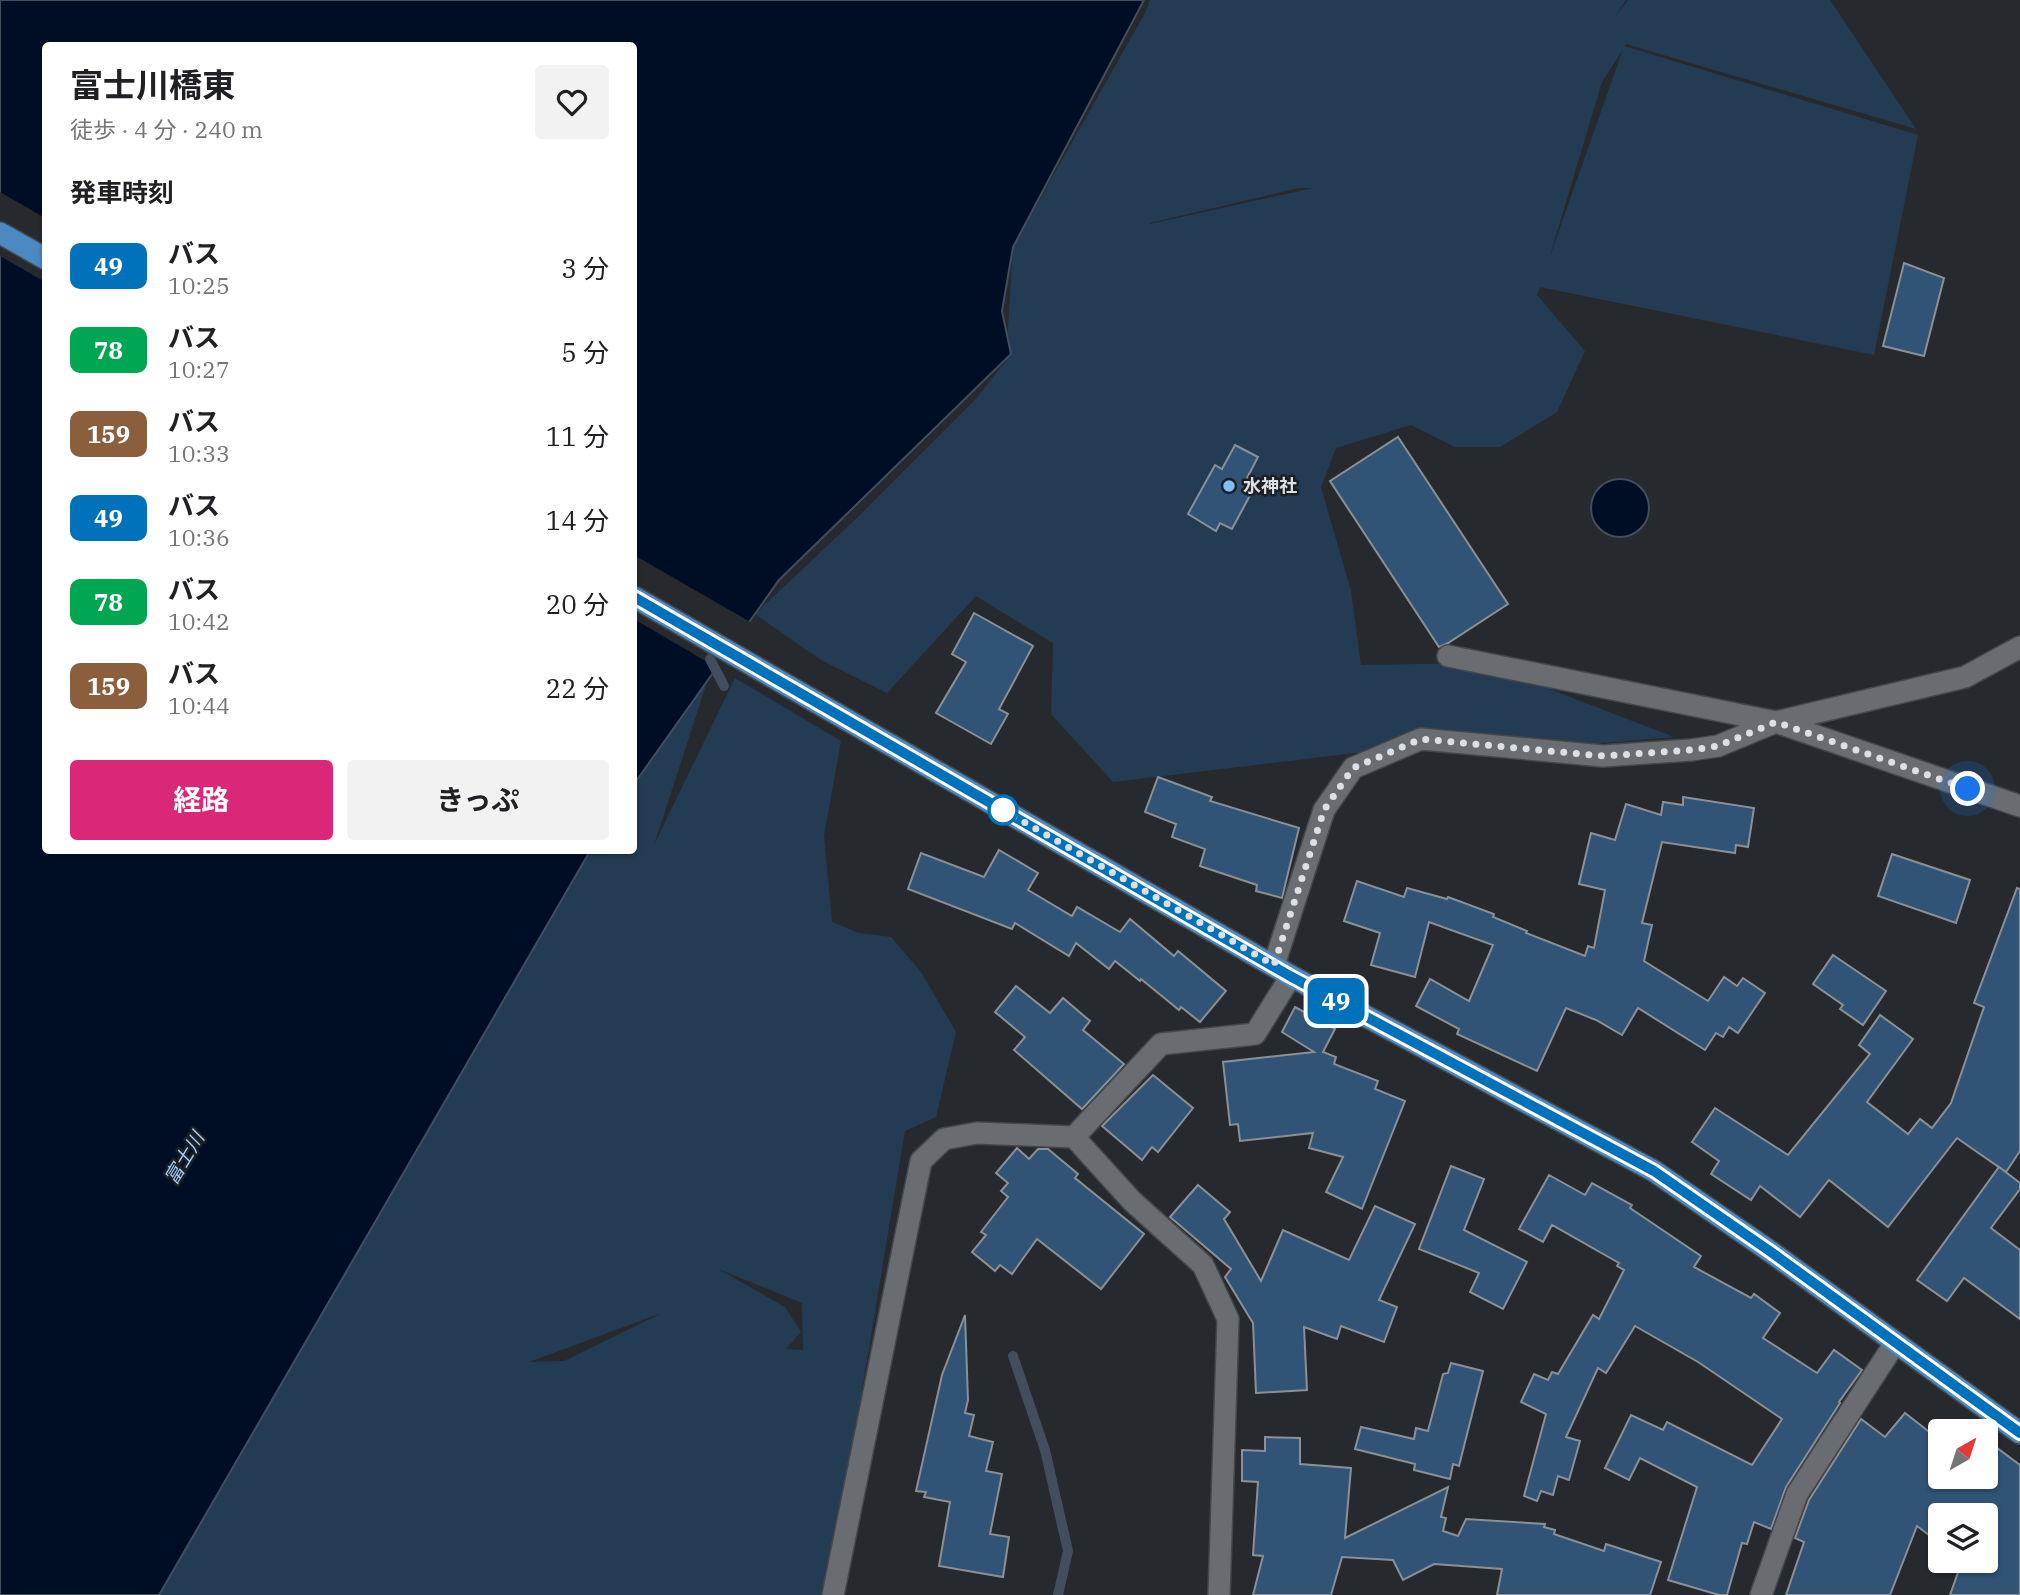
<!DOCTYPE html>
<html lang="ja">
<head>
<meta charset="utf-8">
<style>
  :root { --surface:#fff; --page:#f2f2f2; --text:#202124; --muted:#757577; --accent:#db2777 }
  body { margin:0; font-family:"IBM Plex Serif","Noto Sans JP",serif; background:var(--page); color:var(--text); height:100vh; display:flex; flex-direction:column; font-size:26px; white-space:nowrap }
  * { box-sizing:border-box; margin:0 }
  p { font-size:23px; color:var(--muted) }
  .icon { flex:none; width:38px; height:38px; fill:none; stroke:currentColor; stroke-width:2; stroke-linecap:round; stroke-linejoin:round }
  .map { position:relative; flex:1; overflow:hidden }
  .panel { position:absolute; left:42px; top:42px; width:595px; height:812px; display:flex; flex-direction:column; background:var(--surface); border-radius:7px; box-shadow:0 2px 5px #0004 }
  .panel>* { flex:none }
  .badge { padding:0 14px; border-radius:10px; font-size:24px; line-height:46px }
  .needle { width:46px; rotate:39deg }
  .tools { position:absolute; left:1928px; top:1419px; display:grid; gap:14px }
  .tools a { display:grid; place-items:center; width:70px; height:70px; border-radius:7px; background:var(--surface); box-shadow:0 2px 5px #0004; font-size:35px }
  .you { position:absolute; width:35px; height:35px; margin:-18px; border:5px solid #fff; border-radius:50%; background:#1a73e8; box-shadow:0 0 0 10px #1a73e833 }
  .map>.badge { position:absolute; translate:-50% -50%; box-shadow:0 0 0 4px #fff }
  h2 { padding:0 28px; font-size:26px; line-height:63px }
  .round { display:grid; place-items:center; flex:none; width:74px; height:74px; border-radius:7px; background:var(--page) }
  .summary { display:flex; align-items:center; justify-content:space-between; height:119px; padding:0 28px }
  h1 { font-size:33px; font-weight:700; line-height:52px }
  .cta { display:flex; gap:14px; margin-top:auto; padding:14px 28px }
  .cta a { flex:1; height:80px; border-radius:7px; background:var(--accent); color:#fff; font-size:28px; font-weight:700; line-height:80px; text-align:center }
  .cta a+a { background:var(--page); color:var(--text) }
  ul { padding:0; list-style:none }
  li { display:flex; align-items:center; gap:21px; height:84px; padding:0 28px }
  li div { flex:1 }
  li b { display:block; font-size:26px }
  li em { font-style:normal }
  li .badge { min-width:77px; font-weight:700; text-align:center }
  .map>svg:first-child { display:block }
  .green { fill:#233c54; fill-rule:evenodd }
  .water { fill:#000e25; stroke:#424d5e; stroke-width:2 }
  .pier { fill:#262a2e }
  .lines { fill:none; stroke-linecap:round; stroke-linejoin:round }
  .stream { stroke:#424d5e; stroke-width:10 }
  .building { fill:#305376; stroke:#8b9095; stroke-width:2 }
  .minor-casing { stroke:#45474b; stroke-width:24 }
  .major-casing { stroke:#45474b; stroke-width:24 }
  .minor { stroke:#696d72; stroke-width:21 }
  .major { stroke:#4a89c1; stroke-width:21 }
  .line-casing { stroke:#fff; stroke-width:16 }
  .line { stroke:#0072bc; stroke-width:10 }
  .walk { stroke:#dddfe2; stroke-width:7; stroke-dasharray:0 12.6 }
  .poi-dot { fill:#80bdfa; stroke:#1c2024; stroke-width:2.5 }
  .stop-dot { fill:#fff; stroke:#0072bc; stroke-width:3.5 }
  .labels { text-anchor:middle; stroke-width:5; stroke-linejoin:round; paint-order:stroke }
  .poi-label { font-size:18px; font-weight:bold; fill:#dddfe2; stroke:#1c2024; text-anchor:start }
  .water-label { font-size:19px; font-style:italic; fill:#a2cffd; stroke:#1c2024 }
</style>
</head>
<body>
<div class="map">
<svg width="2020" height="1595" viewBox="0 0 2020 1595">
  <rect width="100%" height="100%" fill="#262a2e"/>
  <!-- green -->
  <g class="green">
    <path d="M 1150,0 L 1626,0 L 1614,18 L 1628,0 L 1830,0 L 1916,129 L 1626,44 L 1624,46 L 1918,135 L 1874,355 L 1540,287 L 1537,295 L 1585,351 L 1557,412 L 1500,447 L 1455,447 L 1411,425 L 1336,448 L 1321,487 L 1351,591 L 1361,665 L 1482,663 L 1674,737 L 1532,749 L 1355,753 L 1113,782 L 1051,714 L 1053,643 L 976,596 L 887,693 L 821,660 L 755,614 L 861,514 L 975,400 L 1006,361 L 1013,247 L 1145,13 ZM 1622,51 L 1622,52 L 1548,262 L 1602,82 ZM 1299,188 L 1313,188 L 1150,224 L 1150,223 Z"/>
    <path d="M 735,678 L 841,741 L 824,836 L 832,922 L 859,933 L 891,937 L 921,972 L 956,1032 L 936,1117 L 905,1131 L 828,1595 L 113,1595 L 579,851 L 634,850 L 634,778 L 708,679 L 654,845 ZM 718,1269 L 802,1303 L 803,1350 L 786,1349 L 801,1332 L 785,1307 ZM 660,1314 L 564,1361 L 529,1362 L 659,1314 Z"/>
  </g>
  <!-- water -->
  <g class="water">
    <path d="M 0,0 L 1144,0 L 1013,247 L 1002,311 L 1011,354 L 779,580 L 634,784 L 634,46 L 46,46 L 46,850 L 590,851 L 159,1595 L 0,1595 Z"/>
    <circle cx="1620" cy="508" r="29"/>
  </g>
  <!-- pier -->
  <g class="pier">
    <path d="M 0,192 L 45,218 L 45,282 L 0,256 Z"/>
    <path d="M 634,555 L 752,623 L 719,669 L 634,619 Z"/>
  </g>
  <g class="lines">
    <!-- stream -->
    <g class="stream">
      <path d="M 710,659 L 724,686"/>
      <path d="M 1013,1356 L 1045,1450 L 1068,1551 L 1058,1595"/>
    </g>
  </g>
  <!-- building -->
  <g class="building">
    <path d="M 1904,263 L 1944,278 L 1924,356 L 1883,346 Z"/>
    <path d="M 1398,437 L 1508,604 L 1448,643 L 1439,647 L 1330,481 Z"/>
    <path d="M 1235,445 L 1258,457 L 1247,478 L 1256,484 L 1232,529 L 1220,523 L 1216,531 L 1188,514 L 1215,465 L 1222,469 Z"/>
    <path d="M 974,613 L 1033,646 L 999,709 L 1008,714 L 991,744 L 936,713 L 966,662 L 952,654 Z"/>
    <path d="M 1158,777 L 1212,797 L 1210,801 L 1299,828 L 1282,898 L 1256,891 L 1257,885 L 1200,866 L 1205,849 L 1172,837 L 1176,824 L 1145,812 Z"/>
    <path d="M 1683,797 L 1754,808 L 1748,847 L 1736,845 L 1735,853 L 1662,842 L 1642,923 L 1652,925 L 1644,961 L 1708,1001 L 1724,977 L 1737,986 L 1743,978 L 1765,993 L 1738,1033 L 1729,1027 L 1723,1037 L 1716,1033 L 1705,1050 L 1638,1008 L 1622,1035 L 1596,1020 L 1566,1008 L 1537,1071 L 1457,1034 L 1459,1029 L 1416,1006 L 1430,979 L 1469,1001 L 1493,945 L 1429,922 L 1415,977 L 1371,965 L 1380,933 L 1344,921 L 1357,881 L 1404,897 L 1407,888 L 1447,899 L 1448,897 L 1494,914 L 1493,917 L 1527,931 L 1526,933 L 1585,956 L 1588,946 L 1594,948 L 1605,890 L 1579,884 L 1591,833 L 1615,840 L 1626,804 L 1661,815 L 1663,802 L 1683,805 Z"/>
    <path d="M 999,850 L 1038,873 L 1028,890 L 1072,916 L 1077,907 L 1120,932 L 1130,919 L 1174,956 L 1178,951 L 1226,991 L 1200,1022 L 1181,1007 L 1179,1010 L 1141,979 L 1140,981 L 1115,961 L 1109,969 L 1076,943 L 1069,956 L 1015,923 L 1012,929 L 908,889 L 921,853 L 984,877 Z"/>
    <path d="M 1892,854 L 1970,880 L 1956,923 L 1878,896 Z"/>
    <path d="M 2017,888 L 2020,889 L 2020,1151 L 2006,1172 L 1957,1138 L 1888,1227 L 1829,1180 L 1800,1217 L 1760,1186 L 1751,1200 L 1711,1174 L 1719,1161 L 1692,1142 L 1715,1108 L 1788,1155 L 1870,1054 L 1859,1045 L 1880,1015 L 1913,1039 L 1867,1102 L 1908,1134 L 1920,1119 L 1932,1128 L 1951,1103 L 1984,1007 L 1974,1003 Z"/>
    <path d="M 1833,955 L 1886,991 L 1863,1025 L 1840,1009 L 1843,1005 L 1813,984 Z"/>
    <path d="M 1016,986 L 1050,1013 L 1063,998 L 1090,1021 L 1083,1030 L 1124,1064 L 1082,1109 L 1014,1050 L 1025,1037 L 995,1012 Z"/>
    <path d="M 1295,1007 L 1335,1029 L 1323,1052 L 1336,1057 L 1334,1064 L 1378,1081 L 1375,1089 L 1405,1101 L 1362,1209 L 1326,1192 L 1343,1157 L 1309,1148 L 1313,1133 L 1240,1141 L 1238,1124 L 1230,1125 L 1223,1062 L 1314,1052 L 1282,1032 Z"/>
    <path d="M 1153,1075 L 1193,1108 L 1158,1152 L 1152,1147 L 1142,1160 L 1102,1126 Z"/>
    <path d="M 1017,1148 L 1029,1159 L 1038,1149 L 1048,1149 L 1078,1174 L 1075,1178 L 1144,1234 L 1101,1289 L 1037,1239 L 1012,1274 L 1000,1265 L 995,1271 L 972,1252 L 986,1235 L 981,1232 L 1008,1197 L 1001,1191 L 1008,1183 L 996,1173 Z"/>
    <path d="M 1451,1166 L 1484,1179 L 1464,1230 L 1527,1262 L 1503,1309 L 1470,1292 L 1479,1273 L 1419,1249 Z"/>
    <path d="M 1999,1167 L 2020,1183 L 2020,1189 L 1991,1228 L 2020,1250 L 2020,1319 L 1964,1278 L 1947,1301 L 1917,1280 Z"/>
    <path d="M 1549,1175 L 1585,1195 L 1592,1183 L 1632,1205 L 1630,1208 L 1701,1256 L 1694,1267 L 1751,1298 L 1754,1294 L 1780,1313 L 1763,1338 L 1817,1373 L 1834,1350 L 1862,1370 L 1839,1402 L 1840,1403 L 1786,1487 L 1771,1529 L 1754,1522 L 1747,1544 L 1742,1543 L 1727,1595 L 1719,1595 L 1668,1580 L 1697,1487 L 1640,1458 L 1629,1480 L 1605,1468 L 1631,1415 L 1663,1430 L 1667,1422 L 1752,1465 L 1782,1419 L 1698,1362 L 1635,1326 L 1606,1373 L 1598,1368 L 1566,1437 L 1580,1441 L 1569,1480 L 1558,1476 L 1553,1495 L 1541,1491 L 1537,1501 L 1524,1496 L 1546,1414 L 1521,1402 L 1534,1374 L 1548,1380 L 1552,1372 L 1558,1374 L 1593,1315 L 1599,1319 L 1624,1270 L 1617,1266 L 1619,1263 L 1552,1225 L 1543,1242 L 1519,1229 Z"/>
    <path d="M 1198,1185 L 1230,1212 L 1224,1219 L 1261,1281 L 1283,1230 L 1349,1260 L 1375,1206 L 1415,1224 L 1379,1300 L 1397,1307 L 1384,1342 L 1341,1326 L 1337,1339 L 1304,1327 L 1307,1390 L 1256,1393 L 1253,1323 L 1225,1277 L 1231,1269 L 1170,1217 Z"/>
    <path d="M 965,1315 L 968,1400 L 965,1413 L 974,1415 L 969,1436 L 993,1442 L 986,1471 L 1002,1474 L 990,1534 L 1009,1537 L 1003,1577 L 939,1566 L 950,1502 L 924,1497 L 926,1492 L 916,1491 L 942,1375 Z"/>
    <path d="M 1451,1363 L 1483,1371 L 1459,1466 L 1453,1464 L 1450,1479 L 1414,1470 L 1415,1464 L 1355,1449 L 1361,1427 L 1414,1439 L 1416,1428 L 1428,1431 L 1443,1374 L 1448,1373 Z"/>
    <path d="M 1905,1413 L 1932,1434 L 1940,1424 L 1950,1432 L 1941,1432 L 1941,1477 L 1986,1477 L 1986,1454 L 1993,1445 L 2020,1465 L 2020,1595 L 1950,1595 L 1962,1561 L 1986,1561 L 1986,1516 L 1941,1516 L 1941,1544 L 1917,1526 L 1890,1595 L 1786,1595 L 1804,1542 L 1795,1538 L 1809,1500 L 1861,1419 L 1885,1437 Z"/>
    <path d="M 1265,1437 L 1300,1438 L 1300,1464 L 1351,1468 L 1345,1538 L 1448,1487 L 1441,1517 L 1446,1518 L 1443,1531 L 1458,1536 L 1466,1519 L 1545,1524 L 1544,1527 L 1555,1530 L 1554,1534 L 1604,1551 L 1606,1544 L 1661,1562 L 1650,1595 L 1497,1595 L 1502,1569 L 1434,1564 L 1403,1580 L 1393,1560 L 1342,1557 L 1331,1595 L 1253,1595 L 1263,1556 L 1253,1555 L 1258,1482 L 1242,1481 L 1242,1450 L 1265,1451 Z"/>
  </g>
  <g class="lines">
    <defs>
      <g id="minor">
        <path d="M 1448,656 L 1776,722 L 2020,806"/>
        <path d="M 1274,965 L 1324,810 L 1353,768 L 1421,739 L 1603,756 L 1691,750 L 1718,746 L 1776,722 L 1965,677 L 2020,647"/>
        <path d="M 1074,1137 L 1161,1044 L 1255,1034 L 1291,976"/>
        <path d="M 833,1595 L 921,1161 L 944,1139 L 977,1133 L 1074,1137 L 1132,1201 L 1203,1265 L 1228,1319 L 1219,1595"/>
        <path d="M 1761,1595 L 1797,1494 L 1895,1343"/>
      </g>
      <g id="major">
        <path d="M 0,233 L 46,259"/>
        <path d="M 634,597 L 1291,976 L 1654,1171 L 1771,1252 L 2020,1433"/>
      </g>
    </defs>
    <!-- minor casing -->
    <use href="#minor" class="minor-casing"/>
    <!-- major casing -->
    <use href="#major" class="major-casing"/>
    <!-- minor -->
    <use href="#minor" class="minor"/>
    <!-- major -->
    <use href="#major" class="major"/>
  </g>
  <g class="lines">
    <defs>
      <path id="line" d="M 634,597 L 1290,976 L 1654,1171 L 1771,1252 L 2020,1433"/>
    </defs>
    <!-- line casing -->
    <use href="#line" class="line-casing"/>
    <!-- line -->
    <use href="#line" class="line"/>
    <!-- walk -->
    <path class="walk" d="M 1003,810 L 1274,965 L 1324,810 L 1353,768 L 1421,739 L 1603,756 L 1691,750 L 1718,746 L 1776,722 L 1968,789"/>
  </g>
  <!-- markers -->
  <circle class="poi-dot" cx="1229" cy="486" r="7"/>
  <circle class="stop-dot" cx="1003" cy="810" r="14"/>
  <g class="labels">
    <!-- poi labels -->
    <g class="poi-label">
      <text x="1243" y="492">水神社</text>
    </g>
    <!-- water labels -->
    <g class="water-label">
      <text transform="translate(184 1158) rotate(-59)" y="7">富士川</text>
    </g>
  </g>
</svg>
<div class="tools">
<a><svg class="needle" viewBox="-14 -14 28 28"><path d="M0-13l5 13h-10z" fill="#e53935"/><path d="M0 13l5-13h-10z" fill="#757577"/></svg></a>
<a><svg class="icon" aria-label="layers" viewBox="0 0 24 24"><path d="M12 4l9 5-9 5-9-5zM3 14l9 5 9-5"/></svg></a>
</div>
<div class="you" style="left:1968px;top:789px"></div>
<b class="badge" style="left:1336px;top:1001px;background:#0072bc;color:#fff">49</b>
<section class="panel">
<div class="summary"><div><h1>富士川橋東</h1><p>徒歩 · 4 分 · 240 m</p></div><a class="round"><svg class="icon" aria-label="heart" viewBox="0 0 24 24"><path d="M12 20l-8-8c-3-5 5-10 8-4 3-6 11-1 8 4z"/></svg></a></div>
<h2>発車時刻</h2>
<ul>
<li><span class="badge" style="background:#0072bc;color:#fff">49</span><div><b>バス</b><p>10:25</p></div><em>3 分</em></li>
<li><span class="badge" style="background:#00a651;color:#fff">78</span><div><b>バス</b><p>10:27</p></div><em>5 分</em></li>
<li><span class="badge" style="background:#8b5e3c;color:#fff">159</span><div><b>バス</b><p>10:33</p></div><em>11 分</em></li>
<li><span class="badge" style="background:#0072bc;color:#fff">49</span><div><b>バス</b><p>10:36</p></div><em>14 分</em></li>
<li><span class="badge" style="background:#00a651;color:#fff">78</span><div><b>バス</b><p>10:42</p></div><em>20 分</em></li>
<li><span class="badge" style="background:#8b5e3c;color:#fff">159</span><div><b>バス</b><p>10:44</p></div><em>22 分</em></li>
</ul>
<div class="cta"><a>経路</a><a>きっぷ</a></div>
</section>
</div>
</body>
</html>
